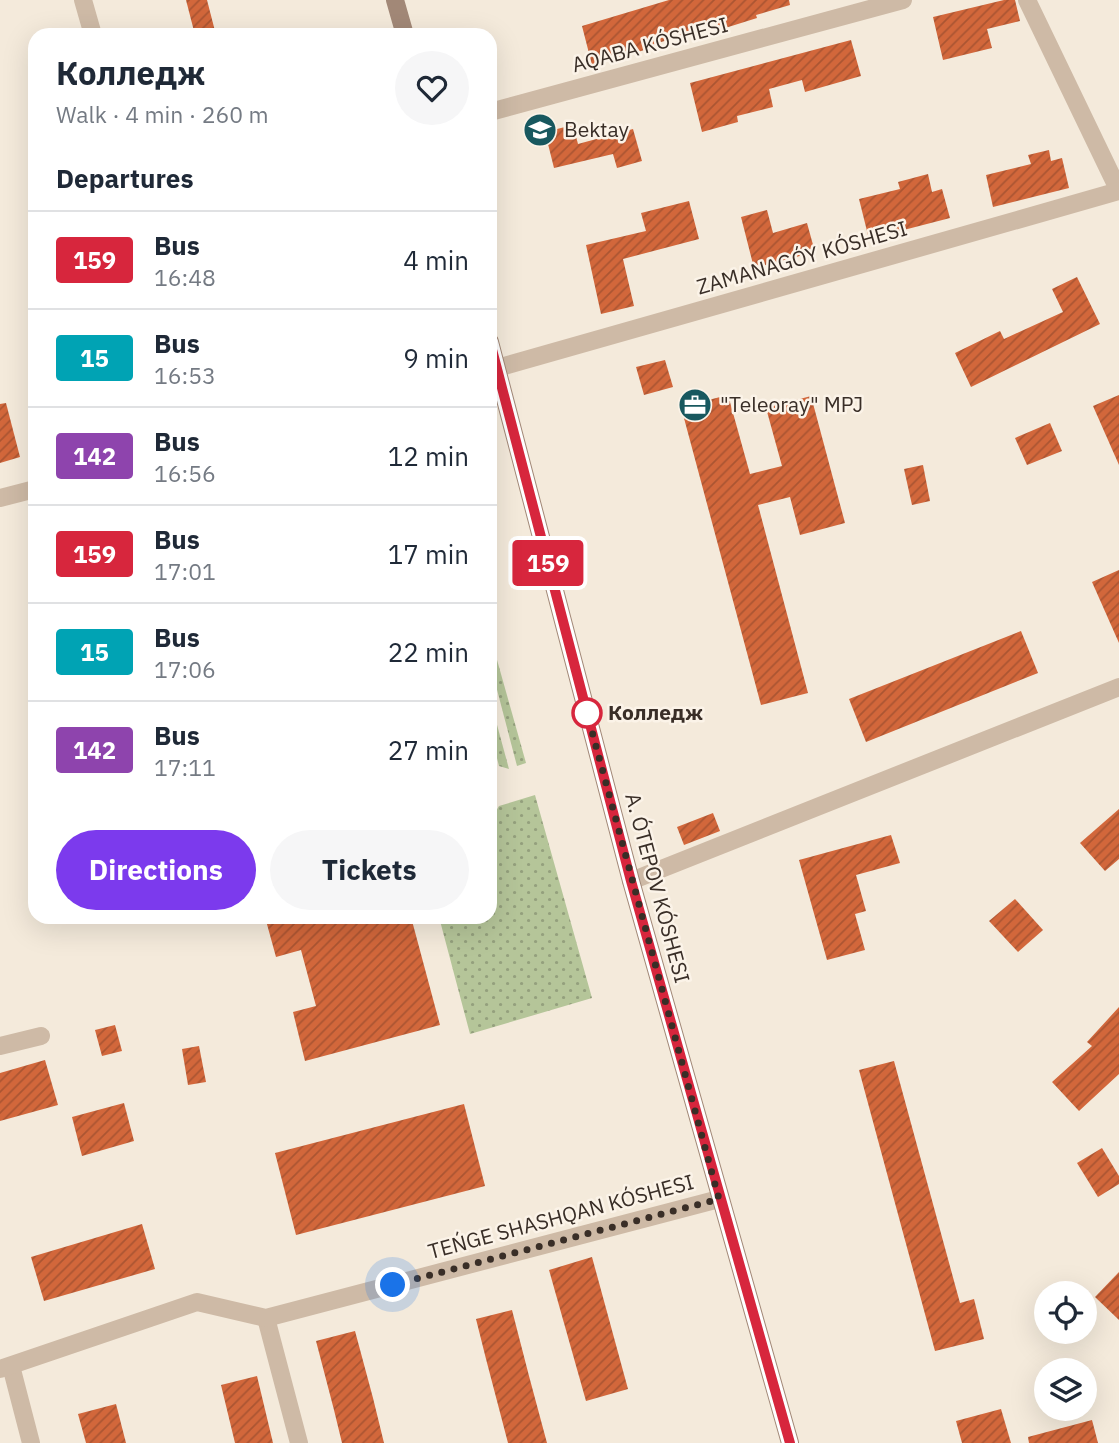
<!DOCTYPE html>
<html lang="en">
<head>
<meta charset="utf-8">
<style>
  :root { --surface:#fff; --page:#f6f6f7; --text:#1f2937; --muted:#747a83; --line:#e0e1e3; --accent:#7c3aed }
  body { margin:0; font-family:"IBM Plex Sans",sans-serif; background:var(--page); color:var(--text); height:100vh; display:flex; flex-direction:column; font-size:26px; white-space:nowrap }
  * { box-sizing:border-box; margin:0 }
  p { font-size:23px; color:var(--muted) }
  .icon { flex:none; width:38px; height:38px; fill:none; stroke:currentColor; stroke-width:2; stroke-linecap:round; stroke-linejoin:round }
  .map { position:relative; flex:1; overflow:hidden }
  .details { position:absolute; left:28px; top:28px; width:469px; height:896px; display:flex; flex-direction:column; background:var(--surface); border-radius:21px; box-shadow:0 7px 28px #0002 }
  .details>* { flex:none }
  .badge { padding:0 14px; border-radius:5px; font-size:24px; line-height:46px }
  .controls { position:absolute; left:1034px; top:1281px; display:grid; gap:14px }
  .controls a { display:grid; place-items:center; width:63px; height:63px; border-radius:50%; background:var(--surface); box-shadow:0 7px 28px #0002; font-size:35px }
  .you { position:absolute; width:35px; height:35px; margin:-18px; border:5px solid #fff; border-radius:50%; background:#1a73e8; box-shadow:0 0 0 10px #1a73e833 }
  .map>.badge { position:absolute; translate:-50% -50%; box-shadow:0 0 0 4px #fff }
  h2 { padding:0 28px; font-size:26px; line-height:63px }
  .round { display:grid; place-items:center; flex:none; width:74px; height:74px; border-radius:37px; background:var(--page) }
  .head { display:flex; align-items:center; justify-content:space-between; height:119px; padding:0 28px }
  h1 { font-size:33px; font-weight:700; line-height:52px }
  .button { display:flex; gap:14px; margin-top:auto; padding:14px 28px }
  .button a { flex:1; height:80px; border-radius:42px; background:var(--accent); color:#fff; font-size:28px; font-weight:700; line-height:80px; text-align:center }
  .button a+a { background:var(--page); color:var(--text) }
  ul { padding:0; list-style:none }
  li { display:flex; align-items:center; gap:21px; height:98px; padding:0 28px; border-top:2px solid var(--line) }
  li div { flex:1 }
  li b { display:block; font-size:26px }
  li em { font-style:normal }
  li .badge { min-width:77px; font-weight:700; text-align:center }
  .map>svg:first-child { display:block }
  .grass { fill:url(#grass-dots) }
  .building { fill:url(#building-hatch) }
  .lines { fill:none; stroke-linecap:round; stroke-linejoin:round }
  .minor { stroke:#cebaa6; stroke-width:18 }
  .secondary { stroke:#a28877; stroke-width:18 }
  .line-casing { stroke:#fff; stroke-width:16 }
  .line { stroke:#d7263d; stroke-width:10 }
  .walk { stroke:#392e27; stroke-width:7; stroke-dasharray:0 12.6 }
  .stop-dot { fill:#fff; stroke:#d7263d; stroke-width:3.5 }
  .labels { text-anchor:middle; stroke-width:5; stroke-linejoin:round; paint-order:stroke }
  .street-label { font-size:21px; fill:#392e27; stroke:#fbf3e8 }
  .poi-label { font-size:21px; fill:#392e27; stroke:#fbf3e8; text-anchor:start }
  .stop-label { font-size:21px; font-weight:bold; fill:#392e27; stroke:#fbf3e8; text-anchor:start }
</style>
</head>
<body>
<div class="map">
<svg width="1119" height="1443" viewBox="0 0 1119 1443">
  <defs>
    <pattern id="grass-dots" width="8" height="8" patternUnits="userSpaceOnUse" patternTransform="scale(1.75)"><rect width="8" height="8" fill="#b5c599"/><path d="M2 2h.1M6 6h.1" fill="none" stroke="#94a07d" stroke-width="1.8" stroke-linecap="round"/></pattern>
    <pattern id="building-hatch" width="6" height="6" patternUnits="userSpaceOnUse" patternTransform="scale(1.75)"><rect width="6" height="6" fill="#d2673b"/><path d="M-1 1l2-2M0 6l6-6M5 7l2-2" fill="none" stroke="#ab5532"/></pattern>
  </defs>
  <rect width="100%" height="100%" fill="#f4eadb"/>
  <!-- grass -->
  <g class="grass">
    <path d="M 490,635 L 526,763 L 517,766 L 490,663 Z"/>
    <path d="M 490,699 L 509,769 L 499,766 L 490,731 Z"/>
    <path d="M 535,795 L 592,998 L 470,1034 L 439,917 L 490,917 L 490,821 L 499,806 Z"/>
  </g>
  <!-- building -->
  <g class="building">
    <path d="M 186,0 L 207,0 L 216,35 L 195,35 Z"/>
    <path d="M 669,0 L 789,0 L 790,5 L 756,15 L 757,18 L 722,29 L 721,25 L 654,44 L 655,47 L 592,65 L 582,26 Z"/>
    <path d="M 1004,0 L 1015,0 L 1020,21 L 987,29 L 992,48 L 943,60 L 933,17 Z"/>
    <path d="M 851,40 L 861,76 L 805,92 L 802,80 L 769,89 L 773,107 L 737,116 L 738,122 L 702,132 L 690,83 Z"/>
    <path d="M 573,125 L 578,144 L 633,129 L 642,161 L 617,168 L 613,154 L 554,168 L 545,132 Z"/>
    <path d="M 1049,150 L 1051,161 L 1062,158 L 1069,188 L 993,207 L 986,175 L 1031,164 L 1028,155 Z"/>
    <path d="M 928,174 L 932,192 L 942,189 L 950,218 L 869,239 L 859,199 L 900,189 L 898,182 Z"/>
    <path d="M 689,201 L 699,239 L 623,259 L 634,306 L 601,314 L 586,245 L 646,231 L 641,213 Z"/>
    <path d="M 767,210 L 773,233 L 807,223 L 815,252 L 754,268 L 741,217 Z"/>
    <path d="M 1077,277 L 1100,324 L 971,387 L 955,353 L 1000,331 L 1004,339 L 1063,312 L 1052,289 Z"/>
    <path d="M 665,360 L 673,387 L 644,395 L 636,367 Z"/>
    <path d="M 728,395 L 750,474 L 782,466 L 766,408 L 811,396 L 845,523 L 800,535 L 790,497 L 758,505 L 808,693 L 761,705 L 681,407 Z"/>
    <path d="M 1119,395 L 1119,465 L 1093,406 Z"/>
    <path d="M 6,403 L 20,457 L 0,463 L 0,404 Z"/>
    <path d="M 1050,423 L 1062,451 L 1027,465 L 1015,438 Z"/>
    <path d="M 923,465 L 930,501 L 912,505 L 904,469 Z"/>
    <path d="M 1119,570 L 1119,643 L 1092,582 Z"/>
    <path d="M 1021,631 L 1038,673 L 866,742 L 849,699 Z"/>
    <path d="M 1119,809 L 1119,859 L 1105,871 L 1080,843 Z"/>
    <path d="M 713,813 L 720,831 L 684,845 L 677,827 Z"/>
    <path d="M 891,835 L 900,863 L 856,875 L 866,911 L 855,914 L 865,950 L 827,960 L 799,860 Z"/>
    <path d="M 1015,899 L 1043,930 L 1018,952 L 989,921 Z"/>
    <path d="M 265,917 L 411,917 L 440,1025 L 305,1061 L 293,1012 L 316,1006 L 301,950 L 276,957 Z"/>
    <path d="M 1119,1007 L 1119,1074 L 1079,1111 L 1052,1082 L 1092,1046 L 1087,1042 Z"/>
    <path d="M 115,1025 L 122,1051 L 102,1056 L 95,1030 Z"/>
    <path d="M 199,1046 L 206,1082 L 188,1085 L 182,1049 Z"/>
    <path d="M 45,1060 L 58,1105 L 0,1121 L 0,1073 Z"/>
    <path d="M 894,1061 L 960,1303 L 974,1299 L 984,1339 L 935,1351 L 859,1070 Z"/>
    <path d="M 124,1103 L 134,1141 L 82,1156 L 72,1117 Z"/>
    <path d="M 464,1104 L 485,1186 L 296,1235 L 275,1153 Z"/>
    <path d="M 1102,1148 L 1119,1176 L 1119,1184 L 1098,1197 L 1077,1163 Z"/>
    <path d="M 142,1224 L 155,1269 L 44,1301 L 31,1257 Z"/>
    <path d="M 592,1257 L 628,1389 L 586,1401 L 549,1270 Z"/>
    <path d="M 1119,1272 L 1119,1320 L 1095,1297 Z"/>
    <path d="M 512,1310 L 529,1376 L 547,1443 L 508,1443 L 486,1359 L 476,1319 Z"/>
    <path d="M 355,1331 L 373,1398 L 384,1443 L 342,1443 L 334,1410 L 316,1341 Z"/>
    <path d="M 257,1376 L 273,1443 L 235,1443 L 221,1385 Z"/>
    <path d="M 116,1404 L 126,1443 L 86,1443 L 78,1414 Z"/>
    <path d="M 1001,1409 L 1011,1443 L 962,1443 L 956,1421 Z"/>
    <path d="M 1092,1420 L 1098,1443 L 1029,1443 L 1028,1437 Z"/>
  </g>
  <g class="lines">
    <!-- minor -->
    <g class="minor">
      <path d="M 83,0 L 93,35"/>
      <path d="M 1027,0 L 1119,191"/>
      <path d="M 490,112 L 903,0"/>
      <path d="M 490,370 L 1119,191"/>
      <path d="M 0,498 L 35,489"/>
      <path d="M 631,881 L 1119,687"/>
      <path d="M 0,1046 L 41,1036"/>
      <path d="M 266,1318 L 299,1443"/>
      <path d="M 11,1366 L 31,1443"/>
      <path d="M 0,1369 L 197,1302 L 266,1318 L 719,1199"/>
    </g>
    <!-- secondary -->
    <g class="secondary">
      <path d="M 395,0 L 405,35"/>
      <path d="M 490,342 L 631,881 L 790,1443"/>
    </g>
  </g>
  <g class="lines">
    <defs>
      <path id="line" d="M 490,342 L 631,881 L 790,1443"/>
    </defs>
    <!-- line casing -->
    <use href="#line" class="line-casing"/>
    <!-- line -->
    <use href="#line" class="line"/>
    <!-- walk -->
    <path class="walk" d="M 393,1285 L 719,1199 L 587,713"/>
  </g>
  <!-- icons -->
  <defs>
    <symbol id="school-disc" viewBox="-11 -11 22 22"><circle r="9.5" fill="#18585f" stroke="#fbf3e8"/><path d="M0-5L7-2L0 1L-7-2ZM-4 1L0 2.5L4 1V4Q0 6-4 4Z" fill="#fff"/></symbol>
    <symbol id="office-disc" viewBox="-11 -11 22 22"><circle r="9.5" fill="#18585f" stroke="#fbf3e8"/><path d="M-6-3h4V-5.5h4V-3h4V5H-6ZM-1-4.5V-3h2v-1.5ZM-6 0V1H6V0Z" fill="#fff"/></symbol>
  </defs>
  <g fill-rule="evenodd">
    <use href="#school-disc" x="521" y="111" width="38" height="38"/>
    <use href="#office-disc" x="676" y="386" width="38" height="38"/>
  </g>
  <!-- markers -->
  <circle class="stop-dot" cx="587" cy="713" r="14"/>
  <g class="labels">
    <!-- street labels -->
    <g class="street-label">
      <text transform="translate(650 45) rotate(-15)" y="7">AQABA KÓSHESI</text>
      <text transform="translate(802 258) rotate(-16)" y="7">ZAMANAGÓY KÓSHESI</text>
      <text transform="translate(657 888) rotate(75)" y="7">A. ÓTEPOV KÓSHESI</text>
      <text transform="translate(561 1217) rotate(-15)" y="7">TEŃGE SHASHQAN KÓSHESI</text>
    </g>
    <!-- poi labels -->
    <g class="poi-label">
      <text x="564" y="137">Bektay</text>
      <text x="720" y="412">"Teleoray" MPJ</text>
    </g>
    <!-- stop labels -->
    <g class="stop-label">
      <text x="608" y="720">Колледж</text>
    </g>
  </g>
</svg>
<div class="controls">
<a><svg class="icon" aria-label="locate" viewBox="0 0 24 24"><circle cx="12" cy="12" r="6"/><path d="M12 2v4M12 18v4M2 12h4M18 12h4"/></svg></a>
<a><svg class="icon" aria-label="layers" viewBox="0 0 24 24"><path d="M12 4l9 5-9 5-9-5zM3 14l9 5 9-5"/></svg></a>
</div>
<div class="you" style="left:393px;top:1285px"></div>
<b class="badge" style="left:548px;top:563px;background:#d7263d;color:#fff">159</b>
<section class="details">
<div class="head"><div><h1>Колледж</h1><p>Walk · 4 min · 260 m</p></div><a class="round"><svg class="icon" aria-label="heart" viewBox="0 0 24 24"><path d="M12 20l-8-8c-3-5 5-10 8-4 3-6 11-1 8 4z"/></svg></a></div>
<h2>Departures</h2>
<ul>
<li><span class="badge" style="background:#d7263d;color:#fff">159</span><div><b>Bus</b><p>16:48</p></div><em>4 min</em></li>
<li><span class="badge" style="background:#00a3b4;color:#fff">15</span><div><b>Bus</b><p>16:53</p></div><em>9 min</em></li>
<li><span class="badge" style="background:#8e44ad;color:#fff">142</span><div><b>Bus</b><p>16:56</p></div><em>12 min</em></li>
<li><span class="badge" style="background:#d7263d;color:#fff">159</span><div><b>Bus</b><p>17:01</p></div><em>17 min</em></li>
<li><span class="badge" style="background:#00a3b4;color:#fff">15</span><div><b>Bus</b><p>17:06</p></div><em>22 min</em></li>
<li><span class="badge" style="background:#8e44ad;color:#fff">142</span><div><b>Bus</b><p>17:11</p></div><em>27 min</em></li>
</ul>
<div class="button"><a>Directions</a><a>Tickets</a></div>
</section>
</div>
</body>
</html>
